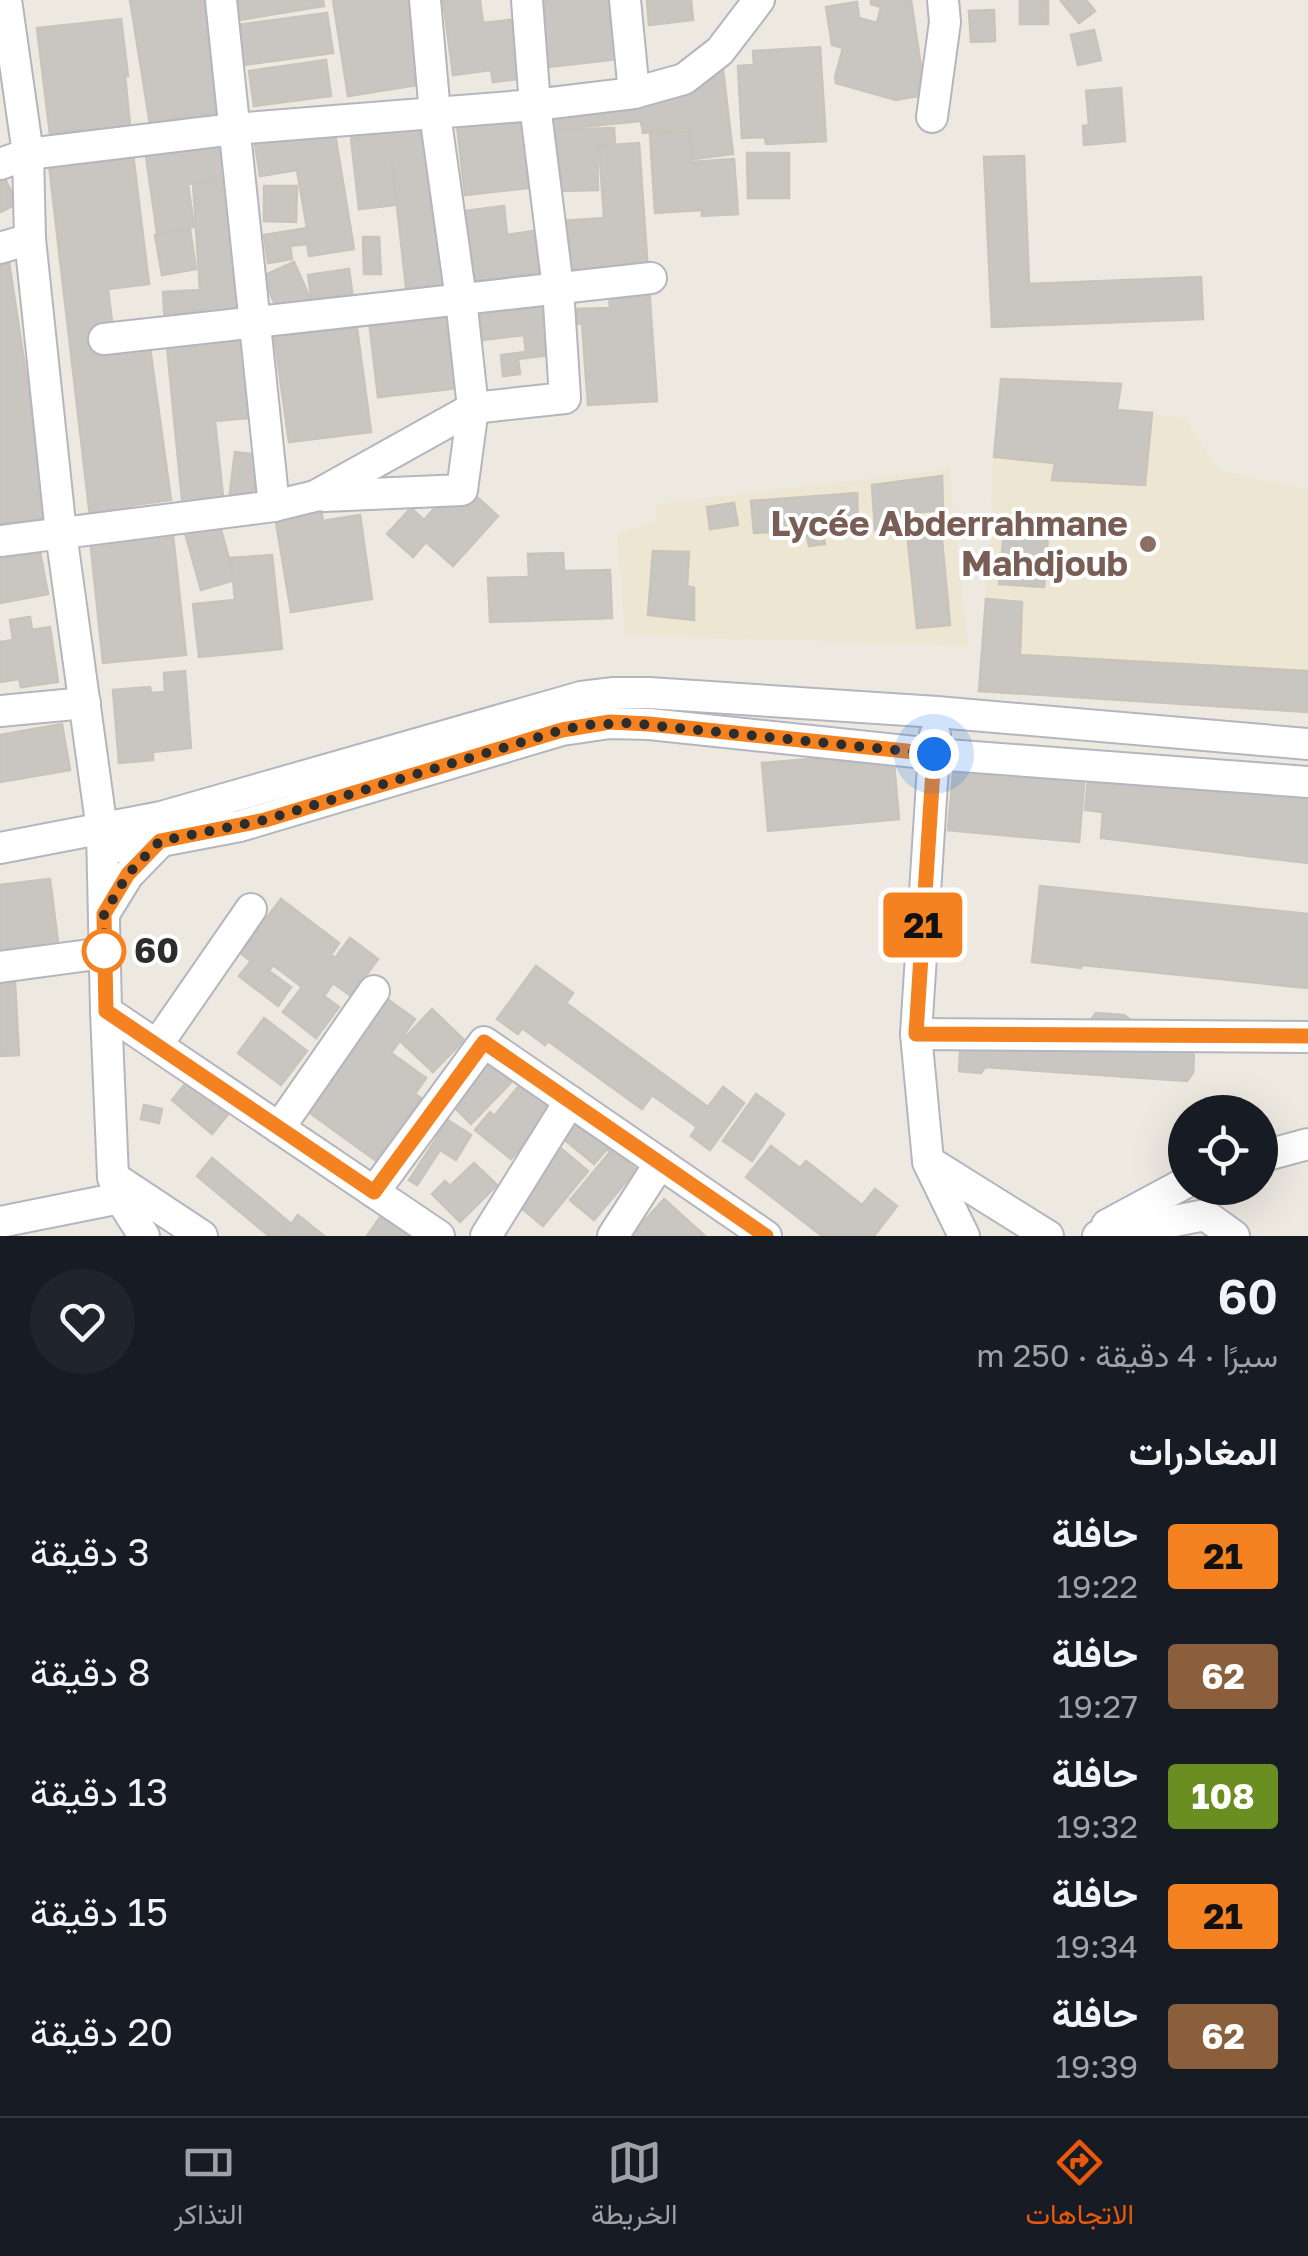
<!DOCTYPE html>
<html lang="ar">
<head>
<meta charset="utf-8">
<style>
  :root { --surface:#171b24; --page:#20242c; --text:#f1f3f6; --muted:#9ea1a6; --line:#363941; --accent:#ea580c }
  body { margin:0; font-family:"Golos Text",Vazirmatn,sans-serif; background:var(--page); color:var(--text); direction:rtl; height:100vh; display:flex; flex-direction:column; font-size:38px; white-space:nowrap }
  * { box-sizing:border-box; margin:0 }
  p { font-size:32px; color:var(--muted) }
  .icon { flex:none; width:55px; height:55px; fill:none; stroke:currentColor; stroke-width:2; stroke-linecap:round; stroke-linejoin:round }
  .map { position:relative; height:1236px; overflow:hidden; direction:ltr }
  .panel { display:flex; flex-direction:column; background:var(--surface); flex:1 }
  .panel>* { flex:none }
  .badge { padding:0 20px; border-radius:8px; font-size:35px; line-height:65px }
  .fabs { position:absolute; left:1168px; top:1095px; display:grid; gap:20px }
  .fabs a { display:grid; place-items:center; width:110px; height:110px; border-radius:50%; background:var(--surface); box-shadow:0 10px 40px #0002; font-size:50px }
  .you { position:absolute; width:50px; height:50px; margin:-25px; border:8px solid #fff; border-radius:50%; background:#1a73e8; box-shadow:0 0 0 15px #1a73e833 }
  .map>.badge { position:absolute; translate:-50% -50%; box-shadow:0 0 0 5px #fff }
  h2 { padding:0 30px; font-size:38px; line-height:90px }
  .round { display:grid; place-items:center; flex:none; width:105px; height:105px; border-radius:52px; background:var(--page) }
  .overview { display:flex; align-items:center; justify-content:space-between; height:170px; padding:0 30px }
  h1 { font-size:48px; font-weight:600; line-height:75px }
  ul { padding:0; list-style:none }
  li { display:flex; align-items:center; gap:30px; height:120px; padding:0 30px }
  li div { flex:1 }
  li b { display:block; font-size:38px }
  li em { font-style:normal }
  li .badge { min-width:110px; font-weight:700; text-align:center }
  .dock { display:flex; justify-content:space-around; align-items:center; height:140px; border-top:2px solid var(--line); background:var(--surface); font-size:28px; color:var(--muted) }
  .dock a { display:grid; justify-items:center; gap:5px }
  .dock .current { color:var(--accent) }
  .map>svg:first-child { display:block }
  .education { fill:#ede6d2 }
  .building { fill:#c9c5c0; stroke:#c9c4ba; stroke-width:2.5 }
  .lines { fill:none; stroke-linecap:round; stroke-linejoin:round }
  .minor-casing { stroke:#b4b6bf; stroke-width:34 }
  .minor { stroke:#fff; stroke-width:30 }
  .line-casing { stroke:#fff; stroke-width:22 }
  .line { stroke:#f58220; stroke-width:15 }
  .walk { stroke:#2d2d2d; stroke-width:10; stroke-dasharray:0 18 }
  .education-dot { fill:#8d6e63; stroke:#fff; stroke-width:4 }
  .stop-dot { fill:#fff; stroke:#f58220; stroke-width:5 }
  .labels { text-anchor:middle; stroke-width:8; stroke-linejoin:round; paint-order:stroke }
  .education-label { font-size:35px; font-weight:bold; fill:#785e54; stroke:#fff; text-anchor:end }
  .stop-label { font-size:35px; font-weight:bold; fill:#2d2d2d; stroke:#fff; text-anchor:start }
</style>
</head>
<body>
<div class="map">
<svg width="1308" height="1236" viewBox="0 0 1308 1236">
  <rect width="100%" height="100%" fill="#ede9e1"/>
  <!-- education -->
  <g class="education">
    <path d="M 1001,379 L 1121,384 L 1117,410 L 1184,417 L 1218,470 L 1308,489 L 1308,712 L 980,691 L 994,457 Z"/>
    <path d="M 949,469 L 968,646 L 625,635 L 617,533 L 657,521 L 657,504 Z"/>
  </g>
  <!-- building -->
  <g class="building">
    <path d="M 130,0 L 215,0 L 226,111 L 150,124 Z"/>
    <path d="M 236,0 L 323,0 L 324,6 L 239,20 Z"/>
    <path d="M 333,0 L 418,0 L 430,83 L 348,96 Z"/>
    <path d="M 443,0 L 480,0 L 483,23 L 530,18 L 537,77 L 493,82 L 491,70 L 453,75 Z"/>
    <path d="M 539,0 L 621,0 L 628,58 L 547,67 Z"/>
    <path d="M 647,0 L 691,0 L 693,20 L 649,25 Z"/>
    <path d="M 871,0 L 911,0 L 923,80 L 918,96 L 896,100 L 836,83 L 835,77 L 843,48 L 832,45 L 826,7 L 857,2 L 859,18 L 877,23 L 881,7 L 871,4 Z"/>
    <rect x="1020" y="0" width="28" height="24"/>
    <path d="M 1063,0 L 1086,0 L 1095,11 L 1079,23 L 1061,1 Z"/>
    <path d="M 994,10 L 995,41 L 971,42 L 969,11 Z"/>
    <path d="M 327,13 L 333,53 L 243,65 L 237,25 Z"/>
    <path d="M 121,19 L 128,76 L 125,76 L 130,125 L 50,134 L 37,28 Z"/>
    <path d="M 1094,30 L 1101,60 L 1078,65 L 1071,35 Z"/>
    <path d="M 820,47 L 826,141 L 766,144 L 765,137 L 742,138 L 738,66 L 754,65 L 753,51 Z"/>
    <path d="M 326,60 L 331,96 L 254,106 L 249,71 Z"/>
    <path d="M 723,70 L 733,154 L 693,159 L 689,128 L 643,133 L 641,121 L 552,130 L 548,87 Z"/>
    <path d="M 1121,88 L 1125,141 L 1084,145 L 1083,126 L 1089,125 L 1086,91 Z"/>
    <path d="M 527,95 L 547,186 L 465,195 L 455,108 Z"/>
    <path d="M 331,110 L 354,249 L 309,256 L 307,244 L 290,246 L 292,259 L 268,263 L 264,235 L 307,228 L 297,170 L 260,176 L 253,132 Z"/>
    <path d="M 430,112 L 460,388 L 378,397 L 369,320 L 409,315 L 392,160 L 396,205 L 359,209 L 349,120 Z"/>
    <path d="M 614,128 L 615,145 L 597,146 L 598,190 L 556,191 L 554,130 Z"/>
    <path d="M 228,130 L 235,178 L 188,184 L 194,227 L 157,233 L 144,142 Z"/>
    <path d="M 689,131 L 691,162 L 734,159 L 738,214 L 702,216 L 702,210 L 655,213 L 650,133 Z"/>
    <path d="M 639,143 L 657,401 L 588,405 L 582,323 L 577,324 L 576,309 L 610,308 L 607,268 L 565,270 L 562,221 L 604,218 L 599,146 Z"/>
    <path d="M 132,146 L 149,284 L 108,289 L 113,330 L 147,326 L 171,500 L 133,505 L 133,512 L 90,517 L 48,156 Z"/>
    <path d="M 747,153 L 789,153 L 789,198 L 748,198 Z"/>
    <path d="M 1024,156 L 1029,284 L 1201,277 L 1203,319 L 992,327 L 984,157 Z"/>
    <path d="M 0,168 L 17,204 L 0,212 Z"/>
    <path d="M 234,181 L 244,318 L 165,323 L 163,292 L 200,290 L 193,183 Z"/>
    <path d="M 264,186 L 297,186 L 296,222 L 264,221 Z"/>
    <path d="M 504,206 L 507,235 L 549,229 L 554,271 L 513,276 L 514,289 L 557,284 L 566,353 L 518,359 L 520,374 L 503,376 L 501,355 L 526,352 L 524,335 L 481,340 L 465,211 Z"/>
    <path d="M 190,229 L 196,269 L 162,275 L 155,235 Z"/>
    <path d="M 363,237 L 379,237 L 381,274 L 364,274 Z"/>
    <path d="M 9,262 L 48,518 L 0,525 L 0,264 Z"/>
    <path d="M 294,262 L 311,300 L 279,314 L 263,276 Z"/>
    <path d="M 349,269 L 371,432 L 289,442 L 272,321 L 314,315 L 308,275 Z"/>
    <path d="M 249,328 L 258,417 L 215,421 L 224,506 L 183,510 L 166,336 Z"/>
    <path d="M 1001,379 L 1121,384 L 1117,410 L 1152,413 L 1145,485 L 1052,480 L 1055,463 L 994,457 Z"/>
    <path d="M 235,452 L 261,455 L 255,511 L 228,508 Z"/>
    <path d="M 942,476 L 943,510 L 909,513 L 907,517 L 891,519 L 894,527 L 875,530 L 872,485 Z"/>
    <path d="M 459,481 L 498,516 L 453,566 L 426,542 L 413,557 L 387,534 L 411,508 L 424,520 Z"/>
    <path d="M 857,493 L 858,525 L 822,530 L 825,544 L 809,546 L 806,530 L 754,533 L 751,501 Z"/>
    <path d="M 319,497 L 323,521 L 360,515 L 372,599 L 291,612 L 273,504 Z"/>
    <path d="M 734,503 L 738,525 L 710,529 L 707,507 Z"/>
    <path d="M 216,512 L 235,580 L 201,590 L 182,522 Z"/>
    <path d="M 940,519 L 950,625 L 917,628 L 906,522 Z"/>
    <path d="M 172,526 L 186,655 L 103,663 L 89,529 Z"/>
    <path d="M 1004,531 L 1048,535 L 1044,587 L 999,584 Z"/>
    <path d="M 653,551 L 689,552 L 687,586 L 694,588 L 694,620 L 648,615 Z"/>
    <path d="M 40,552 L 48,594 L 0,603 L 0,559 Z"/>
    <path d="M 563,553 L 564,571 L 610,570 L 612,618 L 490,622 L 488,578 L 529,577 L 528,554 Z"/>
    <path d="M 272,555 L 282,649 L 199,657 L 193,604 L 235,600 L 231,558 Z"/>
    <path d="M 986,599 L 1022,602 L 1020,655 L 1308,671 L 1308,712 L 979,691 Z"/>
    <path d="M 30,617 L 32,630 L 50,627 L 58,682 L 21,687 L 19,679 L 0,682 L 0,642 L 13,640 L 10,620 Z"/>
    <path d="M 185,671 L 191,748 L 153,752 L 153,760 L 119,763 L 113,690 L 150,687 L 151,693 L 165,692 L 164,673 Z"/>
    <path d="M 62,724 L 70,770 L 0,782 L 0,735 Z"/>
    <path d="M 893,752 L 899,819 L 768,831 L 762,763 Z"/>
    <path d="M 954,762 L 1085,774 L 1079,842 L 948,830 Z"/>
    <path d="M 1089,770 L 1308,788 L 1308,863 L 1101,838 L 1103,812 L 1085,810 Z"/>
    <path d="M 50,879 L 59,950 L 0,957 L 0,885 Z"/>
    <path d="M 1040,886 L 1308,914 L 1308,988 L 1082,965 L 1081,968 L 1032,962 Z"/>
    <path d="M 281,899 L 339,943 L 331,955 L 335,958 L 350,938 L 378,959 L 351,996 L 333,983 L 324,996 L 339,1007 L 316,1038 L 283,1012 L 302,987 L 273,965 L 269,971 L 291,987 L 278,1006 L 239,976 L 251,961 L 240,953 Z"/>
    <path d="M 536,966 L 573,993 L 566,1003 L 708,1107 L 723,1087 L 744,1103 L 710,1150 L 691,1136 L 697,1127 L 652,1095 L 642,1109 L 548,1041 L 545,1045 L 522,1028 L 518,1034 L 497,1019 Z"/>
    <path d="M 0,982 L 15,982 L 19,1055 L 0,1056 Z"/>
    <path d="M 383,996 L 415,1019 L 391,1053 L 426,1078 L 415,1094 L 421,1098 L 375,1160 L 303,1108 Z"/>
    <path d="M 432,1009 L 464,1040 L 433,1072 L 401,1042 Z"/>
    <path d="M 1096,1013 L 1124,1015 L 1138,1025 L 1155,1027 L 1194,1055 L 1193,1073 L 1187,1081 L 985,1067 L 981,1073 L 959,1071 L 960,1052 L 968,1043 L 1087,1025 Z"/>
    <path d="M 264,1018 L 307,1051 L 281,1085 L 238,1053 Z"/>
    <path d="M 486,1041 L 519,1074 L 471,1124 L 448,1101 Z"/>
    <path d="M 194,1073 L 235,1106 L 212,1134 L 172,1100 Z"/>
    <path d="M 524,1080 L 555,1105 L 511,1159 L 475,1130 L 490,1112 L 494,1116 Z"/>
    <path d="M 756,1094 L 784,1114 L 752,1161 L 723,1141 Z"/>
    <path d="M 144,1105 L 162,1109 L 159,1123 L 141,1119 Z"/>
    <path d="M 443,1117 L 471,1135 L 456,1160 L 440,1150 L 417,1185 L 409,1180 L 438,1136 L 434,1133 Z"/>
    <path d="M 574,1117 L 636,1170 L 594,1220 L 570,1200 L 610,1152 L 607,1149 L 594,1164 L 559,1135 Z"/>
    <path d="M 558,1146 L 588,1171 L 543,1226 L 513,1201 Z"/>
    <path d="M 771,1146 L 800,1168 L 806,1161 L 862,1205 L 875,1189 L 897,1206 L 874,1236 L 822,1236 L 746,1177 Z"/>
    <path d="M 212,1158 L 290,1223 L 279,1236 L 269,1236 L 197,1176 Z"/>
    <path d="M 474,1163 L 497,1185 L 460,1222 L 432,1194 L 445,1181 L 450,1186 Z"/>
    <path d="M 664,1199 L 705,1236 L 631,1236 Z"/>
    <path d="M 383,1213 L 416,1236 L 367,1236 Z"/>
    <path d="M 298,1215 L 324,1236 L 282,1236 Z"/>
  </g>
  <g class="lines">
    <defs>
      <g id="minor">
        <path d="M 6,0 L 28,154 L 30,239 L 61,533 L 102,830 L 106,1011 L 113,1177 L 120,1198 L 144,1236"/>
        <path d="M 221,0 L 274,506"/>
        <path d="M 625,0 L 634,93"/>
        <path d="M 932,117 L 945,22 L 943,0"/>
        <path d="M 0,164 L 28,154 L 234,129 L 535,105 L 634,93 L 684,79 L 720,51 L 759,0"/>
        <path d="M 0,248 L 30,239"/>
        <path d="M 104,339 L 651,278"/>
        <path d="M 324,496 L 462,490 L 473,408 L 461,299 L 435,114 L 425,0"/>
        <path d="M 0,541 L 274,506 L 315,496 L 473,408 L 565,398 L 558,288 L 535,105 L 527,0"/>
        <path d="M 0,711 L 85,703"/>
        <path d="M 935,735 L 916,1034 L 928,1161 L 1048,1236"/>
        <path d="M 0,848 L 161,817 L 581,697 L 614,693 L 649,693 L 937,712 L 1308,744"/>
        <path d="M 103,849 L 161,841 L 240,826 L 562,730 L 610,723 L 649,724 L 934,754 L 1308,782"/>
        <path d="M 104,914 L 128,875 L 161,841"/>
        <path d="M 0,967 L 104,953"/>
        <path d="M 106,1011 L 439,1236"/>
        <path d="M 916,1034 L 1308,1037"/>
        <path d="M 157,1045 L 251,909"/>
        <path d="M 279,1128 L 374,991"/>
        <path d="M 1260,1157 L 1308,1144"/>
        <path d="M 928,1162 L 964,1236"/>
        <path d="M 113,1177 L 202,1236"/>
        <path d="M 374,1192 L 484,1042 L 766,1236"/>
        <path d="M 0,1222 L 120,1198"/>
        <path d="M 1107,1225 L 1185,1183"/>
        <path d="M 486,1236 L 570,1101"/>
        <path d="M 613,1236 L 660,1163"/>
        <path d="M 1098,1236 L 1205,1215 L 1234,1236"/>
      </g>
    </defs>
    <!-- minor casing -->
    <use href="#minor" class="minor-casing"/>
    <!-- minor -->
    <use href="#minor" class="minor"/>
  </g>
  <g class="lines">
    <defs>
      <path id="line" d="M 766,1236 L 484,1042 L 374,1192 L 106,1011 L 104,914 L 128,874 L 160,841 L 265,820 L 562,730 L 610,722 L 649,724 L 934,754 L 916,1034 L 1308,1036"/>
    </defs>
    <!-- line casing -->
    <use href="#line" class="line-casing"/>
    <!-- line -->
    <use href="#line" class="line"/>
    <!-- walk -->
    <path class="walk" d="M 104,951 L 104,914 L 128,874 L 160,841 L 265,820 L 562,730 L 586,725 L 629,723 L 934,754"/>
  </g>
  <!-- markers -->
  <circle class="education-dot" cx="1148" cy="544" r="10"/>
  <circle class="stop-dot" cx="104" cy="951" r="20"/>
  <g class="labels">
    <!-- education labels -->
    <g class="education-label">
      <text x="1128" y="536">Lycée Abderrahmane<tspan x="1128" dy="40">Mahdjoub</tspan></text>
    </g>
    <!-- stop labels -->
    <g class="stop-label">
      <text x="134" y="963">60</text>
    </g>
  </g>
</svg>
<div class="fabs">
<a><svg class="icon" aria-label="locate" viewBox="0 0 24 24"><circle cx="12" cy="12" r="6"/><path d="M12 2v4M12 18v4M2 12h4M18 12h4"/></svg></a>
</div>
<div class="you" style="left:934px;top:754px"></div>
<b class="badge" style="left:923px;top:925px;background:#f58220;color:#111">21</b>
</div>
<section class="panel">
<div class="overview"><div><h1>60</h1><p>سيرًا · 4 دقيقة · 250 m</p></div><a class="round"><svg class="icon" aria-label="heart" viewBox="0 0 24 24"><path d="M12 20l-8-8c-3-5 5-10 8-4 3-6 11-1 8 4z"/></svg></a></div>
<h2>المغادرات</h2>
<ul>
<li><span class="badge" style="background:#f58220;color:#111">21</span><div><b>حافلة</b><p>19:22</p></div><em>3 دقيقة</em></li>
<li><span class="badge" style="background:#8b5e3c;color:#fff">62</span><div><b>حافلة</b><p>19:27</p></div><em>8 دقيقة</em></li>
<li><span class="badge" style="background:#6b8e23;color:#fff">108</span><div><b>حافلة</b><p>19:32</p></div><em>13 دقيقة</em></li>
<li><span class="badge" style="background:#f58220;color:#111">21</span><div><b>حافلة</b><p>19:34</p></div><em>15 دقيقة</em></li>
<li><span class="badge" style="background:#8b5e3c;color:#fff">62</span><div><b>حافلة</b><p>19:39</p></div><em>20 دقيقة</em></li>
</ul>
</section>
<nav class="dock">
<a class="current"><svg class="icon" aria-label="directions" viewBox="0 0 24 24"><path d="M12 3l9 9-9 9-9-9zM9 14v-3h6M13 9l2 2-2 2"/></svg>الاتجاهات</a>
<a><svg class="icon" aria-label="map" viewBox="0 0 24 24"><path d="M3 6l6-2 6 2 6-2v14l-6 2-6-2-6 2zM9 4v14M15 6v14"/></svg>الخريطة</a>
<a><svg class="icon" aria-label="tickets" viewBox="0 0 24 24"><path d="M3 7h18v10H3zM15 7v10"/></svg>التذاكر</a>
</nav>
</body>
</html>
